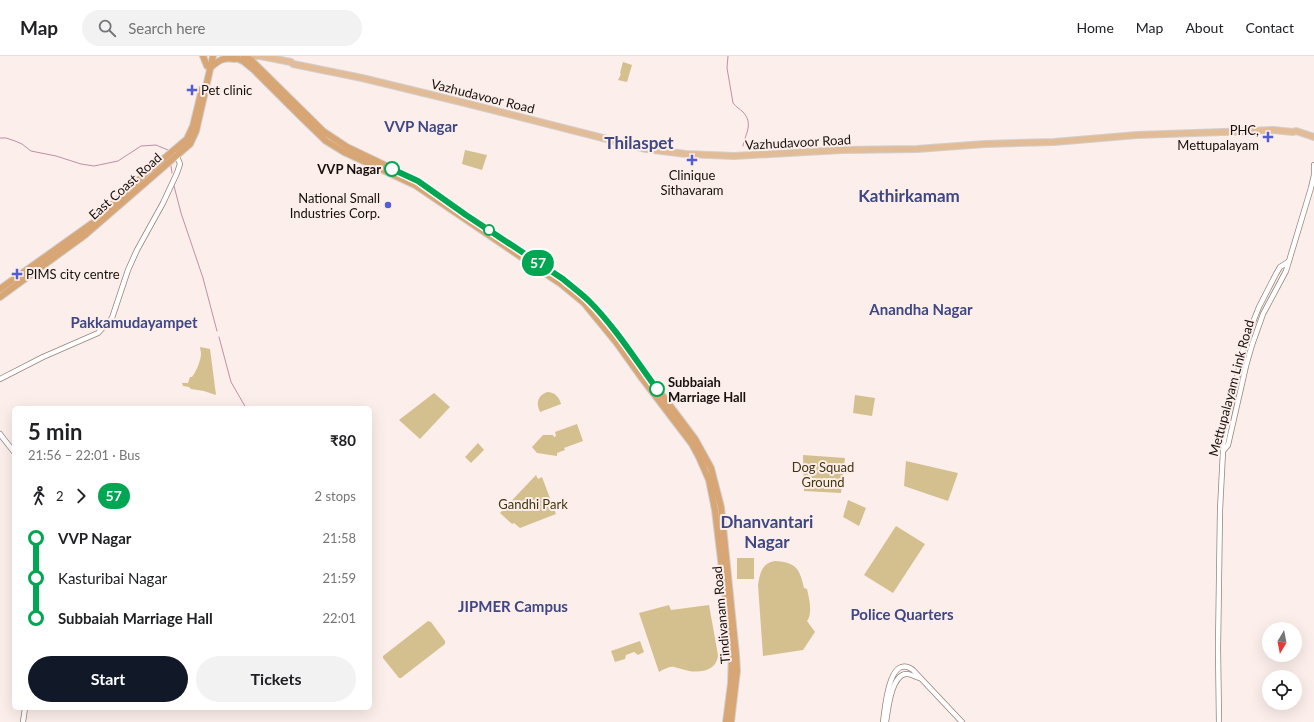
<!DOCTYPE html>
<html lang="en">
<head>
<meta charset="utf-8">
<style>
  :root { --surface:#fff; --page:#f2f2f2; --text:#202124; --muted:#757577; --line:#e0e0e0; --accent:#111827 }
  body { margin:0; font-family:Lato,sans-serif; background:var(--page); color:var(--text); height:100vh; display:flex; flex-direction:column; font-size:15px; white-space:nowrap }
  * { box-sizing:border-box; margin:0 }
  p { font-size:13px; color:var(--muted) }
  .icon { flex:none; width:22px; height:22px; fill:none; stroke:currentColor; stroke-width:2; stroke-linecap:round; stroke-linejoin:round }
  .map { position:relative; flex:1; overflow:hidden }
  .details { position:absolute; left:12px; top:350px; width:360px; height:304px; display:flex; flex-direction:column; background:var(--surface); border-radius:6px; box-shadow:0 4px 16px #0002 }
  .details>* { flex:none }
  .badge { padding:0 8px; border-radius:13px; font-size:14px; line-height:26px }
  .needle { width:26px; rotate:190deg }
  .tools { position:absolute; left:1262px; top:566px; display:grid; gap:8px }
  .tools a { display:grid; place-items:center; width:40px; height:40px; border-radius:50%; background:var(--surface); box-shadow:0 4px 16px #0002; font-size:20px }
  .map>.badge { position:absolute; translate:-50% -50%; box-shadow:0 0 0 2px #fff }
  .legs { display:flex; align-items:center; gap:6px; height:44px; padding:0 16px; font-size:13px }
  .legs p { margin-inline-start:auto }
  .head { display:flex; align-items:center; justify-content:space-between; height:68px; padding:0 16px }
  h1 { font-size:22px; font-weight:700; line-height:30px }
  .action { display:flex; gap:8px; margin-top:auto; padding:8px 16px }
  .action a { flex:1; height:46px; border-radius:24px; background:var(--accent); color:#fff; font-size:16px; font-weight:700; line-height:46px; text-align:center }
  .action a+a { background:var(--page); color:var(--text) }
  ul { padding:0 16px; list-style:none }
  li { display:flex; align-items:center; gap:14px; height:40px; font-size:15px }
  li i { display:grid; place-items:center; width:6px; height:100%; margin:0 5px; background:currentColor }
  li i::after { content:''; width:10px; height:10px; margin:-5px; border:3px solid; border-radius:50%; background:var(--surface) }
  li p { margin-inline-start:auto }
  li:first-child i { background:linear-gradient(#0000 50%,currentColor 0) }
  li:last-child i { background:linear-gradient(currentColor 50%,#0000 0) }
  header { display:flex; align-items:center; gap:24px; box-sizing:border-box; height:56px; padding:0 20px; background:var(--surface); border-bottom:1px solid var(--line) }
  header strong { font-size:19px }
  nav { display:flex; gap:22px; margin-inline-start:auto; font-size:14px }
  .search { width:280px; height:36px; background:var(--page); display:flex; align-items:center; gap:10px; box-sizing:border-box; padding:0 14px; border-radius:22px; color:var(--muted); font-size:15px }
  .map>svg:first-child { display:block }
  .green { fill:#d4c08f }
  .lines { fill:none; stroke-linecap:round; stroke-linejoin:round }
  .stream { stroke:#c18ea6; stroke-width:1 }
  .tertiary-casing { stroke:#97837d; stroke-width:6 }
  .primary-casing { stroke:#d1cfcf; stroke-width:8 }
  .trunk-casing { stroke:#d1cfcf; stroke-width:8 }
  .tertiary { stroke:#fff; stroke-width:4.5 }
  .primary { stroke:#e2bc97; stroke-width:6 }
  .trunk { stroke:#d8a674; stroke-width:6 }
  .line-1-casing { stroke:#fff; stroke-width:9 }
  .line-1 { stroke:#00a651; stroke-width:6 }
  .poi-dot { fill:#525cd3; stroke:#fceeea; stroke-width:1.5 }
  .stop-1-dot { fill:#fff; stroke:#00a651; stroke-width:2 }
  .labels { text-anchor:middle; stroke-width:4; stroke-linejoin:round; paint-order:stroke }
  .poi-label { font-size:13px; fill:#17100e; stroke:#fceeea; text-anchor:start }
  .street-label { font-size:13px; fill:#17100e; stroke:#fceeea }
  .stop-label { font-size:13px; font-weight:bold; fill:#17100e; stroke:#fceeea; text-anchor:end }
  .park-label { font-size:13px; fill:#43350c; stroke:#fceeea }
  .quarter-label { font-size:15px; font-weight:bold; fill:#3e4783; stroke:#fceeea }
  .district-label { font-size:17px; font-weight:bold; fill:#3e4783; stroke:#fceeea }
</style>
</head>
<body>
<header>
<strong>Map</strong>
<div class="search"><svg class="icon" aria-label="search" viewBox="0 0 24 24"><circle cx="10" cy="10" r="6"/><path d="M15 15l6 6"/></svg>Search here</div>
<nav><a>Home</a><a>Map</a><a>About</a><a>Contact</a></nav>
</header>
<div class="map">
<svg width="1314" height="666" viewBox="0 0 1314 666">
  <rect width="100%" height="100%" fill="#fceeea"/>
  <!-- green -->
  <g class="green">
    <path d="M 623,6 L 632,9 L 627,26 L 618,24 L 621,18 L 620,17 Z"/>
    <path d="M 465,94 L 487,99 L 482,114 L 462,108 Z"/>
    <path d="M 200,291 L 210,293 L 216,339 L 204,335 L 191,333 L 189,331 L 183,330 L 182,327 L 188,327 L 190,321 L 192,321 C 196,316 201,304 201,298 C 201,295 200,293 200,291 Z"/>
    <path d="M 547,336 C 555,336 559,341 561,348 L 540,356 C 536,347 537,340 547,336 Z"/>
    <path d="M 434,337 L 450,351 L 420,383 L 399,364 Z"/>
    <path d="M 855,339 L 875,342 L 872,360 L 853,357 Z"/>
    <path d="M 577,368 L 583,385 L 564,392 L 565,394 L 557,397 L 557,400 L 537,397 L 532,391 L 543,379 L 553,379 L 554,381 L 556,380 L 555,376 Z"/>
    <path d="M 478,387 L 484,394 L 471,407 L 465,401 Z"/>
    <path d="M 803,399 L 845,402 L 841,437 L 804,435 Z"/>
    <path d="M 906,405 L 958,417 L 948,445 L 904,430 Z"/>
    <path d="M 536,419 L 538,423 L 542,421 L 556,458 L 520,472 L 514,467 L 512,468 L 500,457 Z"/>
    <path d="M 848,444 L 866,452 L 859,470 L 843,461 Z"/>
    <path d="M 896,470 L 925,488 L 893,537 L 864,519 Z"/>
    <rect x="737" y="502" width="17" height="21"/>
    <path d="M 775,505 C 796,506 800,513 804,532 L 807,533 C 809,542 813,557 807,565 L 815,576 L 803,594 L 763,600 L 758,529 C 760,517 762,507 775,505 Z"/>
    <path d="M 669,549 L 671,554 L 709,549 L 718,599 C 717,614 702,617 689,615 C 684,614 679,612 674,611 C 669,610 663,614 659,616 L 639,557 Z"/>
    <path d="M 428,565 L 431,566 L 445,585 L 445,588 L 401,622 L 399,622 L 383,602 L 383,600 Z"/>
    <path d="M 640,585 L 644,596 L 638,599 L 634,596 L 626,599 L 625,603 L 615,606 L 611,595 Z"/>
  </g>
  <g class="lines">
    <!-- stream -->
    <g class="stream">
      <path d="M 728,0 L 727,12 L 733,47 C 736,51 740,53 743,56 C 754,68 745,78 743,90"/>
      <path d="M 0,82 L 6,82 L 15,85 L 22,88 L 31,95 L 56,100 L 81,108 L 94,110 L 118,105 L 141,90 L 156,89 L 168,94"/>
      <path d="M 171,110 L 172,117"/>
      <path d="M 174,130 L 181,157 L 203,222 L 217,275"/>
      <path d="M 219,281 L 231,326 L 246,352"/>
    </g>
    <defs>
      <g id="tertiary">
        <path d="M 0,323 L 43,301 L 98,277 L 112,262 L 128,214 L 137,194 L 163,147 L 177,117 L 180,108 L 176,98"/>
        <path d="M 0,378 L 14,396"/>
        <path d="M 1223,395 L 1223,389 L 1242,298 L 1249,276 L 1259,251 L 1276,218 L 1280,211 L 1288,206"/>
        <path d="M 23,666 L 25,652"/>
        <path d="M 883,666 C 885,652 889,596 913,614 L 962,666"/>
        <path d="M 886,666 C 888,654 891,621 905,618 C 909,617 915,621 920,622"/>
        <path d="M 1219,666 L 1218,592 L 1220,454 L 1223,395 L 1228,389 L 1246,310 L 1252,289 L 1263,258 L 1286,215 L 1311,132 L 1314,119 L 1314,109"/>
      </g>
      <g id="primary">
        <path d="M 248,0 L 258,0"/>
        <path d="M 260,0 L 291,6 L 293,8 L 362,22 L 461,46 L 646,93 L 686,98 L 734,100 L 842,94 L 917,93 L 985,88 L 1054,86 L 1137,79 L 1252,75 L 1273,74 L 1293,76 L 1296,75 L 1314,81"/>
      </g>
      <g id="trunk">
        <path d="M 203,0 L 207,10"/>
        <path d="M 232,0 L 243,5 L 254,14 L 302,62 L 326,85 L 344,96 L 415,129 L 561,228 L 584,247 L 616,286 L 641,321 L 692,388 L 699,401 L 709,424 L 715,454 L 732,596 L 731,627 L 726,666"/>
        <path d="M 244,0 L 251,4 L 323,75 L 347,91 L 418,125 L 466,159 L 563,223 L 588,244 L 602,259 L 695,383 L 711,412 L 721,451 L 736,598 L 737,615 L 731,666"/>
        <path d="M 211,11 C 219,4 224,1 235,3"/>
        <path d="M 0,233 L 94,166 L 142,121 L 187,83 L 193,70 L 202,33"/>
        <path d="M 0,241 L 85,179 L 190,88 L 196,75 L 213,0"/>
      </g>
    </defs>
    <!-- tertiary casing -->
    <use href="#tertiary" class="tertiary-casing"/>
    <!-- primary casing -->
    <use href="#primary" class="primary-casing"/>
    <!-- trunk casing -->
    <use href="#trunk" class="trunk-casing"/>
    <!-- tertiary -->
    <use href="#tertiary" class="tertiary"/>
    <!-- primary -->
    <use href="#primary" class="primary"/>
    <!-- trunk -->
    <use href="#trunk" class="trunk"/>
  </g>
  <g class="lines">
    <defs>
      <path id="line-1" d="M 392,113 L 418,125 L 466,159 L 563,223 C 571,230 581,237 589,245 C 615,271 635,303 657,333"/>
    </defs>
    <!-- line-1 casing -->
    <use href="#line-1" class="line-1-casing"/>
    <!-- line-1 -->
    <use href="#line-1" class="line-1"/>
  </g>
  <!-- markers -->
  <g class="poi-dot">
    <path d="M190 28h4v4h4v4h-4v4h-4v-4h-4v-4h4z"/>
    <path d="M1266 75h4v4h4v4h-4v4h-4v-4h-4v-4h4z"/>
    <path d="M690 98h4v4h4v4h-4v4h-4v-4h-4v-4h4z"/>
    <circle cx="388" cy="149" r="4"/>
    <path d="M15 212h4v4h4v4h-4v4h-4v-4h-4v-4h4z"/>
  </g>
  <g class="stop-1-dot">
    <circle cx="392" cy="113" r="7"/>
    <circle cx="489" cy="174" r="5"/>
    <circle cx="657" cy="333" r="7"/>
  </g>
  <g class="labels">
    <!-- poi labels -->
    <g class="poi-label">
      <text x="201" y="39">Pet clinic</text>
      <text x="1259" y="79" text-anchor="end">PHC,<tspan x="1259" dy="15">Mettupalayam</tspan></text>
      <text x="692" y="124" text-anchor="middle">Clinique<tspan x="692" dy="15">Sithavaram</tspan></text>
      <text x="380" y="147" text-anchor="end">National Small<tspan x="380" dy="15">Industries Corp.</tspan></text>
      <text x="26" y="223">PIMS city centre</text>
    </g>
    <!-- street labels -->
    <g class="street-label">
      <text transform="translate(483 40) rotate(14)" y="5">Vazhudavoor Road</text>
      <text transform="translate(798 86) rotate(-3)" y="5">Vazhudavoor Road</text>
      <text transform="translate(125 130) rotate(-42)" y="5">East Coast Road</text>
      <text transform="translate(1231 332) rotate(-75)" y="5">Mettupalayam Link Road</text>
      <text transform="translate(721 559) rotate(-95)" y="5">Tindivanam Road</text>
    </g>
    <!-- stop labels -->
    <g class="stop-label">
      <text x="381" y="118">VVP Nagar</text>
      <text x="668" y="331" text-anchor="start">Subbaiah<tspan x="668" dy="15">Marriage Hall</tspan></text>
    </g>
    <!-- park labels -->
    <g class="park-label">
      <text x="823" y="416">Dog Squad<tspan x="823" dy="15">Ground</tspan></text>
      <text x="533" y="453">Gandhi Park</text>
    </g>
    <!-- quarter labels -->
    <g class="quarter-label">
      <text x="421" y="76">VVP Nagar</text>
      <text x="921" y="259">Anandha Nagar</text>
      <text x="134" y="272">Pakkamudayampet</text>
      <text x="513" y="556">JIPMER Campus</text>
      <text x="902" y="564">Police Quarters</text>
    </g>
    <!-- district labels -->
    <g class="district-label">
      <text x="639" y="93">Thilaspet</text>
      <text x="909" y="146">Kathirkamam</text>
      <text x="767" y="472">Dhanvantari<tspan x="767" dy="20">Nagar</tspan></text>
    </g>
  </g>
</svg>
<div class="tools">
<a><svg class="needle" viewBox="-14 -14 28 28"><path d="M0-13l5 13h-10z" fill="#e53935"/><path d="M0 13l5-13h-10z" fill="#757577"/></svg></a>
<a><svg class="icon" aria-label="locate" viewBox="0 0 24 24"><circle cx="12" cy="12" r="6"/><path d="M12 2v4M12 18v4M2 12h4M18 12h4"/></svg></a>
</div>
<b class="badge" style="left:538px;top:207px;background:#00a651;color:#fff">57</b>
<section class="details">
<div class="head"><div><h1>5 min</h1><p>21:56 – 22:01 · Bus</p></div><b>₹80</b></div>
<div class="legs"><svg class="icon" aria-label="walk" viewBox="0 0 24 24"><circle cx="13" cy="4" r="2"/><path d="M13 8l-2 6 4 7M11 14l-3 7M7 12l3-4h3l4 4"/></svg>2<svg class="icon" aria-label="forward" viewBox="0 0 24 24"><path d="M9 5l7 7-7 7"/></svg><b class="badge" style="background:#00a651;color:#fff">57</b><p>2 stops</p></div>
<ul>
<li><i style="color:#00a651"></i><b>VVP Nagar</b><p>21:58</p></li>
<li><i style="color:#00a651"></i><span>Kasturibai Nagar</span><p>21:59</p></li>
<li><i style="color:#00a651"></i><b>Subbaiah Marriage Hall</b><p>22:01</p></li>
</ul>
<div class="action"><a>Start</a><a>Tickets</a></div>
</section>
</div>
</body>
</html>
